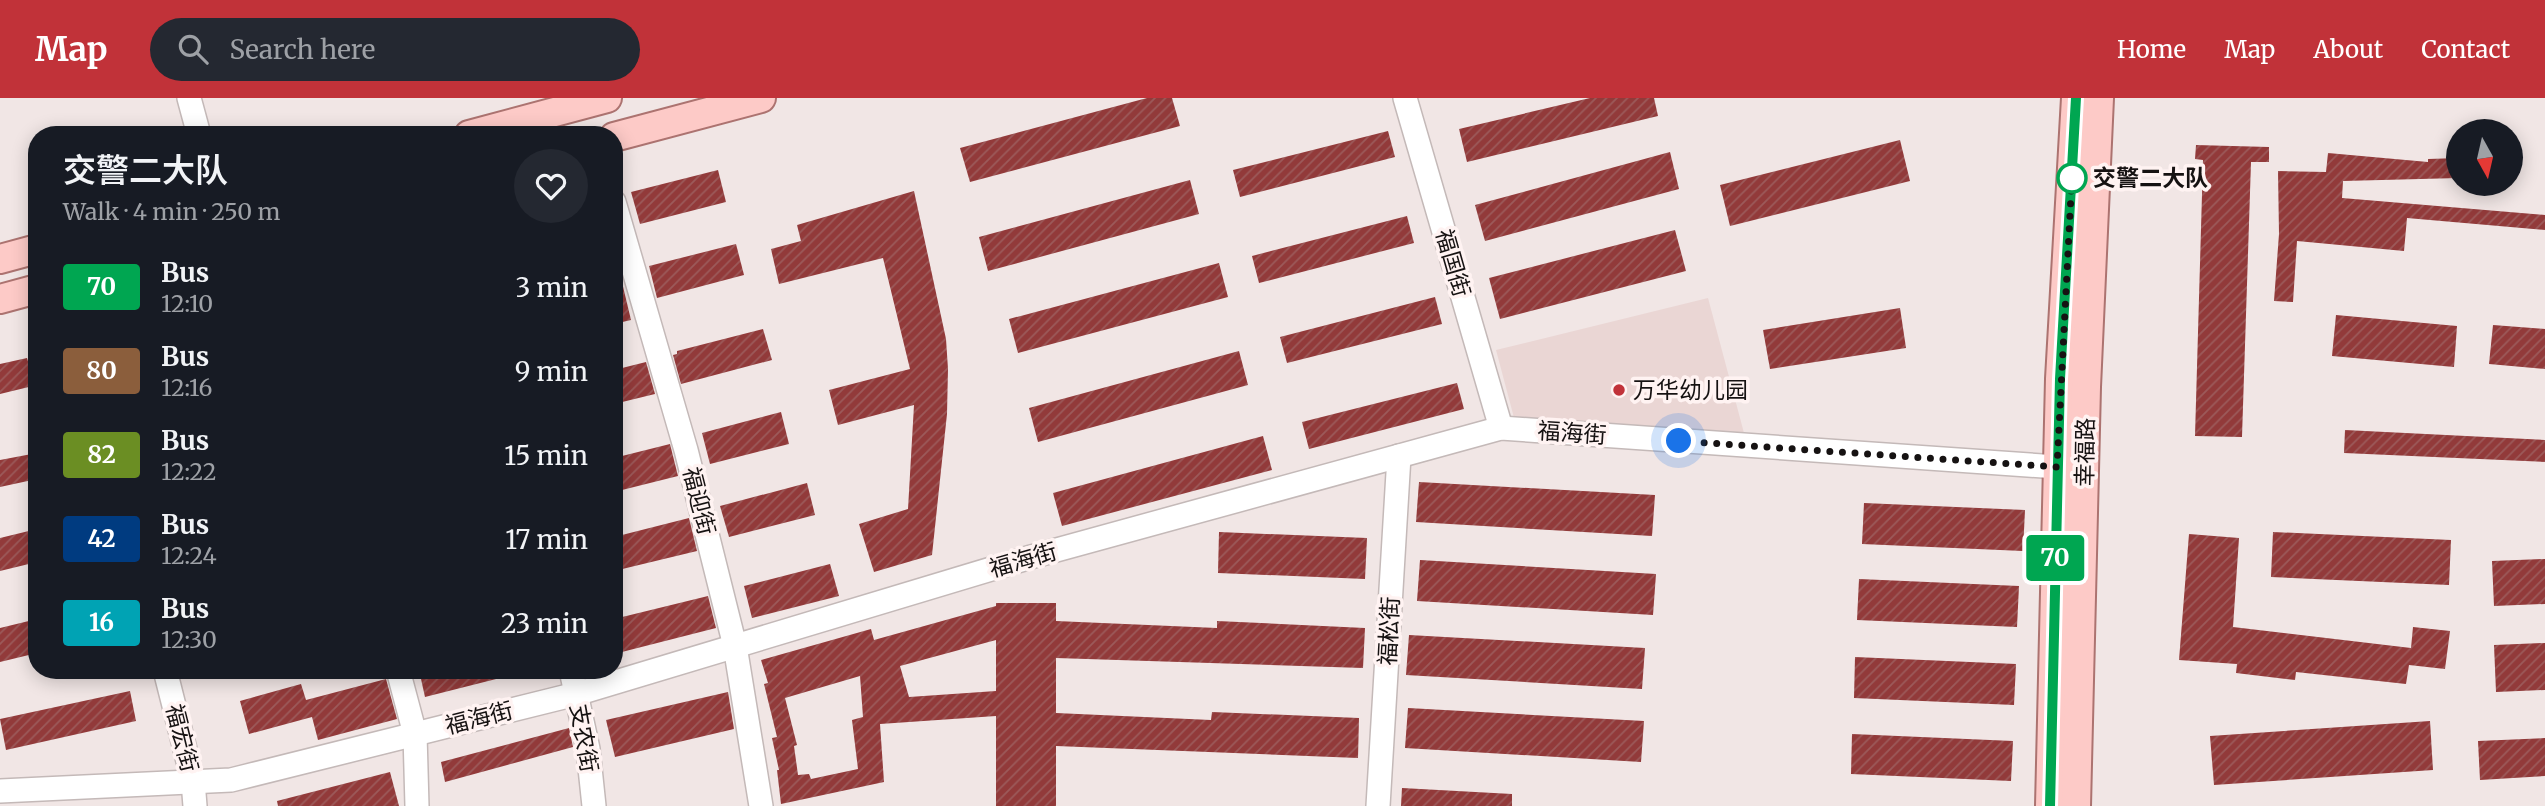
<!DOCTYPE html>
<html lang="en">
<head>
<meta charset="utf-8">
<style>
  :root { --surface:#171b24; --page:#242831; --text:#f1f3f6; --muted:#9ea1a6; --accent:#c13239 }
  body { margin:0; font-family:Merriweather,"Noto Sans SC",serif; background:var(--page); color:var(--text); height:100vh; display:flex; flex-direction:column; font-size:26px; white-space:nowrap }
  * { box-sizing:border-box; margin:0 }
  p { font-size:23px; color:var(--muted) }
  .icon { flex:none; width:38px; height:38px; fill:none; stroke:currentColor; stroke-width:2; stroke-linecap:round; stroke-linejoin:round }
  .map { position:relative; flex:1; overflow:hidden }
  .panel { position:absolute; left:28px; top:28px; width:595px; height:553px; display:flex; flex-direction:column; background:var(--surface); border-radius:28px; box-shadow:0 4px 18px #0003 }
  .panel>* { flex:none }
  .badge { padding:0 14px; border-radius:5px; font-size:24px; line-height:46px }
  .needle { width:46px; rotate:172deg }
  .buttons { position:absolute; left:2446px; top:21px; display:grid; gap:14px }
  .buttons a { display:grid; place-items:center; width:77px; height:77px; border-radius:50%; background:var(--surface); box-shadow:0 4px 18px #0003; font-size:35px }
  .you { position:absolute; width:35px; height:35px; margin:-18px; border:5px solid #fff; border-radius:50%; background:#1a73e8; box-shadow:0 0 0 10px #1a73e833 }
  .map>.badge { position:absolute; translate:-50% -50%; box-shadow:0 0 0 4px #fff }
  .round { display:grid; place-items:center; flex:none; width:74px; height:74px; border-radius:37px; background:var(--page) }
  .summary { display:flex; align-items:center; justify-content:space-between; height:119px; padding:0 35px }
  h1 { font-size:33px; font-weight:600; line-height:52px }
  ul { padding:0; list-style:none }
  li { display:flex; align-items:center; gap:21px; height:84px; padding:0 35px }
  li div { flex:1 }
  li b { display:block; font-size:26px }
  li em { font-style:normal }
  li .badge { min-width:77px; font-weight:700; text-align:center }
  header { display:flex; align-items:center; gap:42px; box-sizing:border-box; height:98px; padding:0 35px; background:var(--accent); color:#fff }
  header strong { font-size:33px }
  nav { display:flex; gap:38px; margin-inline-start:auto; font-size:24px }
  .search { width:490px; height:63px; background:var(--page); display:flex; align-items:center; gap:18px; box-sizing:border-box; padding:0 24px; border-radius:38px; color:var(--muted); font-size:26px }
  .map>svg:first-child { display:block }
  .built { fill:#ead6d4 }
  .building { fill:url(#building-hatch); fill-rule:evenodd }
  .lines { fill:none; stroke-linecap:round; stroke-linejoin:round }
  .minor-casing { stroke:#c4b9b8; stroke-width:26 }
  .major-casing { stroke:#ac7370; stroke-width:32 }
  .minor { stroke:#fff; stroke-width:23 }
  .major { stroke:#fdcac7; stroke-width:28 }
  .line-casing { stroke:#fff; stroke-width:16 }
  .line { stroke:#00a651; stroke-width:10 }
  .walk { stroke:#161212; stroke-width:7; stroke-dasharray:0 12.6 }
  .stop-dot { fill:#fff; stroke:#00a651; stroke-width:3.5 }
  .poi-dot { fill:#c13239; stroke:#fff3f2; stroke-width:2.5 }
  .labels { text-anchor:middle; stroke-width:7; stroke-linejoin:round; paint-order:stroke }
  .stop-label { font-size:23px; font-weight:bold; fill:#161212; stroke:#fff3f2; text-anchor:start }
  .street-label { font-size:23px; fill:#161212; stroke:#fff3f2 }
  .poi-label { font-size:23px; fill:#161212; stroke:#fff3f2; text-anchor:start }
</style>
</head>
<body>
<header>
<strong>Map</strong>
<div class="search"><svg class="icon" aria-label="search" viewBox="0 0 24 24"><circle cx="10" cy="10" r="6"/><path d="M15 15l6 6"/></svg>Search here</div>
<nav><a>Home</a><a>Map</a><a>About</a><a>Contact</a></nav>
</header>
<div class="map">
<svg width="2545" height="708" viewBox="0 0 2545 708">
  <defs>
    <pattern id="building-hatch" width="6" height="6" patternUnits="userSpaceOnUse" patternTransform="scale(1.75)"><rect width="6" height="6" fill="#923a3a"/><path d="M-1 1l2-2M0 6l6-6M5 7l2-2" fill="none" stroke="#9c5a5a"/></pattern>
  </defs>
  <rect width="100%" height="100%" fill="#f1e6e5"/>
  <!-- built -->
  <path class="built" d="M 1708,200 L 1744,335 L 1517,331 L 1496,252 Z"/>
  <!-- building -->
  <g class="building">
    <path d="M 1147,0 L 1172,0 L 1180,28 L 970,84 L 960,50 Z"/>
    <path d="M 1590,0 L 1654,0 L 1658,18 L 1467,64 L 1459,31 Z"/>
    <path d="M 1388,33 L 1395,59 L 1240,99 L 1233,72 Z"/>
    <path d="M 1900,42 L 1910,83 L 1730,128 L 1720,87 Z"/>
    <path d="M 2196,47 L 2269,49 L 2269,64 L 2251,64 L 2242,339 L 2195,338 L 2203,62 L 2195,61 Z"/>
    <path d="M 1670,54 L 1679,91 L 1485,143 L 1475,107 Z"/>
    <path d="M 2328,55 L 2428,64 L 2428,61 L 2459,60 L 2459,80 L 2343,83 L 2342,100 L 2545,117 L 2545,132 L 2407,120 L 2404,153 L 2297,143 L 2293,204 L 2274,203 L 2279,136 L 2278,73 L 2326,74 Z"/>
    <path d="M 718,72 L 726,104 L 640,126 L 631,94 Z"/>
    <path d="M 1190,82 L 1199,116 L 988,173 L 979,139 Z"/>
    <path d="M 914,93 L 946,241 L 948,271 L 947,316 L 932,457 L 874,474 L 859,426 L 908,411 L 914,307 L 838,327 L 829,292 L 910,271 L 883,160 L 779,186 L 771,151 L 801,143 L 797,127 Z"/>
    <path d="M 1407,118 L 1414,145 L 1259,185 L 1252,158 Z"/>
    <path d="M 1675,132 L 1686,173 L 1500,221 L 1489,180 Z"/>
    <path d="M 736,146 L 744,177 L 657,200 L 649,168 Z"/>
    <path d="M 1219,165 L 1228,199 L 1018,255 L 1009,221 Z"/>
    <path d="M 614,176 L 620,176 L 631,222 L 614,226 Z"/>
    <path d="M 1435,199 L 1442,226 L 1287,265 L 1280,239 Z"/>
    <path d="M 1900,210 L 1906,250 L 1770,271 L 1763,232 Z"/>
    <path d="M 2336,217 L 2457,228 L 2454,269 L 2332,258 Z"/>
    <path d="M 2493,227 L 2545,231 L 2545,271 L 2489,266 Z"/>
    <path d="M 763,231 L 772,262 L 681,286 L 673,257 L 677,256 L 677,253 Z"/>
    <path d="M 1239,253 L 1248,287 L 1038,344 L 1029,310 Z"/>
    <path d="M 27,260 L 29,267 L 37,265 L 37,287 L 0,296 L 0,266 Z"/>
    <path d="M 646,264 L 655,296 L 614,306 L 614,272 Z"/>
    <path d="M 1457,285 L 1464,311 L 1309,351 L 1302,324 Z"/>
    <path d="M 781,314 L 789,346 L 710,366 L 702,335 Z"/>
    <path d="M 2345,332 L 2545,342 L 2545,364 L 2344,355 Z"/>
    <path d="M 1263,338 L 1272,372 L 1062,428 L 1053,395 Z"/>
    <path d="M 670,346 L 678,378 L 614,394 L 614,360 Z"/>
    <path d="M 37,355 L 37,381 L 0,389 L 0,362 Z"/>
    <path d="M 1419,384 L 1655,397 L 1652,438 L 1416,424 Z"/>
    <path d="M 807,385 L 815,417 L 729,439 L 720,408 Z"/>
    <path d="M 1864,405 L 2025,412 L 2023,453 L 1862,446 Z"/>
    <path d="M 689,420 L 697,453 L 614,473 L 614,439 Z"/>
    <path d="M 37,431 L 37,464 L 0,473 L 0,440 Z"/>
    <path d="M 1219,434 L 1367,440 L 1365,481 L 1218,475 Z"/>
    <path d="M 2273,434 L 2451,442 L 2449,487 L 2271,479 Z"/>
    <path d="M 2189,436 L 2239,440 L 2233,529 L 2411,550 L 2413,529 L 2450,533 L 2445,571 L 2409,567 L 2406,586 L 2296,574 L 2295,582 L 2236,575 L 2237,566 L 2179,562 Z"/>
    <path d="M 2545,461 L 2545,506 L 2494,508 L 2492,463 Z"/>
    <path d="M 1420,462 L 1656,476 L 1653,517 L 1417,503 Z"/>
    <path d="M 830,466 L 839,498 L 752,520 L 744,488 Z"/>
    <path d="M 1859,481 L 2019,488 L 2017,529 L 1857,522 Z"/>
    <path d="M 708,498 L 716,530 L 614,556 L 614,521 Z"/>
    <path d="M 996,505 L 1056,505 L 1056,523 L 1217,530 L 1217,523 L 1365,530 L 1363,570 L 1056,560 L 1056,615 L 1211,622 L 1212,614 L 1359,620 L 1358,660 L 1056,648 L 1056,708 L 996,708 L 996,618 L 880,626 L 884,684 L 781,706 L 777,672 L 779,672 L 772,640 L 777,639 L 764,586 L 768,585 L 761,562 L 871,531 L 874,542 L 996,508 ZM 996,542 L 996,593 L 909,599 L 900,568 ZM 860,578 L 863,619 L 852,622 L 858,671 L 811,681 L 809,676 L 798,677 L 794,648 L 797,647 L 785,600 Z"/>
    <path d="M 37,521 L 37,555 L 0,564 L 0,530 Z"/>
    <path d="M 1409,537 L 1645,550 L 1642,591 L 1406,577 Z"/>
    <path d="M 2545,545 L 2545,592 L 2496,594 L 2494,547 Z"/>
    <path d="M 1855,559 L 2016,566 L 2014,607 L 1854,600 Z"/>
    <path d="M 419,572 L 508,572 L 508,578 L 425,599 Z"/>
    <path d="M 386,581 L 397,621 L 318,642 L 312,619 L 249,636 L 240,603 L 301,586 L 306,602 Z"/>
    <path d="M 130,593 L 136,623 L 6,652 L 0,621 Z"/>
    <path d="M 728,594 L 734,631 L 615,659 L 606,622 Z"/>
    <path d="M 1408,610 L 1644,623 L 1641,664 L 1405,650 Z"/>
    <path d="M 2430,623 L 2433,672 L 2214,687 L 2210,638 Z"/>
    <path d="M 569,630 L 573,649 L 445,684 L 441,664 Z"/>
    <path d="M 1852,636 L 2013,643 L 2011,683 L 1851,676 Z"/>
    <path d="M 2545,640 L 2545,678 L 2480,682 L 2478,643 Z"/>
    <path d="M 390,674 L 399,708 L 278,708 L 277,703 Z"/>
    <path d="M 1402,690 L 1512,696 L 1512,708 L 1401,708 Z"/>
  </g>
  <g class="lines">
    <defs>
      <g id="minor">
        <path d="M 189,0 L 199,37"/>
        <path d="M 1405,0 L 1501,330"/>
        <path d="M 614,104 L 686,352 L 735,548 L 761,708"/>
        <path d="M 165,572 L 193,683 L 195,708"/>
        <path d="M 398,572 L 415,636 L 417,708"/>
        <path d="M 571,572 L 588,651 L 594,708"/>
        <path d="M 0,693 L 231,682 L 576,596 L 1031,459 L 1501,330 L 2057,369"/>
        <path d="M 1378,708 L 1399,358"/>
      </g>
      <g id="major">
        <path d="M 469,37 L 607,0"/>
        <path d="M 614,39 L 761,0"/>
        <path d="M 0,161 L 37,151"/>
        <path d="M 0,201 L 37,191"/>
        <path d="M 2050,708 L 2060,281 L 2076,0"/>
        <path d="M 2076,708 L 2086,289 L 2099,0"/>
      </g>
    </defs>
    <!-- minor casing -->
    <use href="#minor" class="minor-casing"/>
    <!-- major casing -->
    <use href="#major" class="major-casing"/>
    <!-- minor -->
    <use href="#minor" class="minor"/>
    <!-- major -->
    <use href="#major" class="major"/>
  </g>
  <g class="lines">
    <defs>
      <path id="line" d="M 2050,708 L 2060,281 L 2076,0"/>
    </defs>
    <!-- line casing -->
    <use href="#line" class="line-casing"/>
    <!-- line -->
    <use href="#line" class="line"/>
    <!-- walk -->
    <path class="walk" d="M 1679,343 L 2057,369 L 2072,77 L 2072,80"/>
  </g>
  <!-- markers -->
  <circle class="stop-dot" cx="2072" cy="80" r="14"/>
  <circle class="poi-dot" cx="1619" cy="292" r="7"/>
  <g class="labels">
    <!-- stop labels -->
    <g class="stop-label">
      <text x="2093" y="88">交警二大队</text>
    </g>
    <!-- street labels -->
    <g class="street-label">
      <text transform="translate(1453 165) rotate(74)" y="8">福国街</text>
      <text transform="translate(1572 335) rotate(4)" y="8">福海街</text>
      <text transform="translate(2085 354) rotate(-89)" y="8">幸福路</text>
      <text transform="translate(699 403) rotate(76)" y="8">福迎街</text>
      <text transform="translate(1023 462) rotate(-16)" y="8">福海街</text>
      <text transform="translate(1389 533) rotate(-87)" y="8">福松街</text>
      <text transform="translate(479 620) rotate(-14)" y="8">福海街</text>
      <text transform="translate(182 640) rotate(76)" y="8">福宏街</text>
      <text transform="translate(584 640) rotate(80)" y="8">支农街</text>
    </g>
    <!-- poi labels -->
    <g class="poi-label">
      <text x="1633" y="300">万华幼儿园</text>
    </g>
  </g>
</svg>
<div class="buttons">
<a><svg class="needle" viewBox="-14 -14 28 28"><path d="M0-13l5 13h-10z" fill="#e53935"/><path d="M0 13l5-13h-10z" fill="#9ea1a6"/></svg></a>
</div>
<div class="you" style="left:1679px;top:343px"></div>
<b class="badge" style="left:2055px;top:460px;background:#00a651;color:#fff">70</b>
<section class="panel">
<div class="summary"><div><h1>交警二大队</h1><p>Walk · 4 min · 250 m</p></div><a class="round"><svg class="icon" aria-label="heart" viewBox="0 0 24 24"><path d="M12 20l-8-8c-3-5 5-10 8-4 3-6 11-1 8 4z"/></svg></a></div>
<ul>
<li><span class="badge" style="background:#00a651;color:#fff">70</span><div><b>Bus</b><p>12:10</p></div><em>3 min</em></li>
<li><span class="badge" style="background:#8b5e3c;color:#fff">80</span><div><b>Bus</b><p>12:16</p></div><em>9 min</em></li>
<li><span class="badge" style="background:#6b8e23;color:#fff">82</span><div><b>Bus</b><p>12:22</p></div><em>15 min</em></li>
<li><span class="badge" style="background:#003b80;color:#fff">42</span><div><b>Bus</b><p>12:24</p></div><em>17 min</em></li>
<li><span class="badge" style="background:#00a3b4;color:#fff">16</span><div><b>Bus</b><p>12:30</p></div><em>23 min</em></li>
</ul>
</section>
</div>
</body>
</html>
